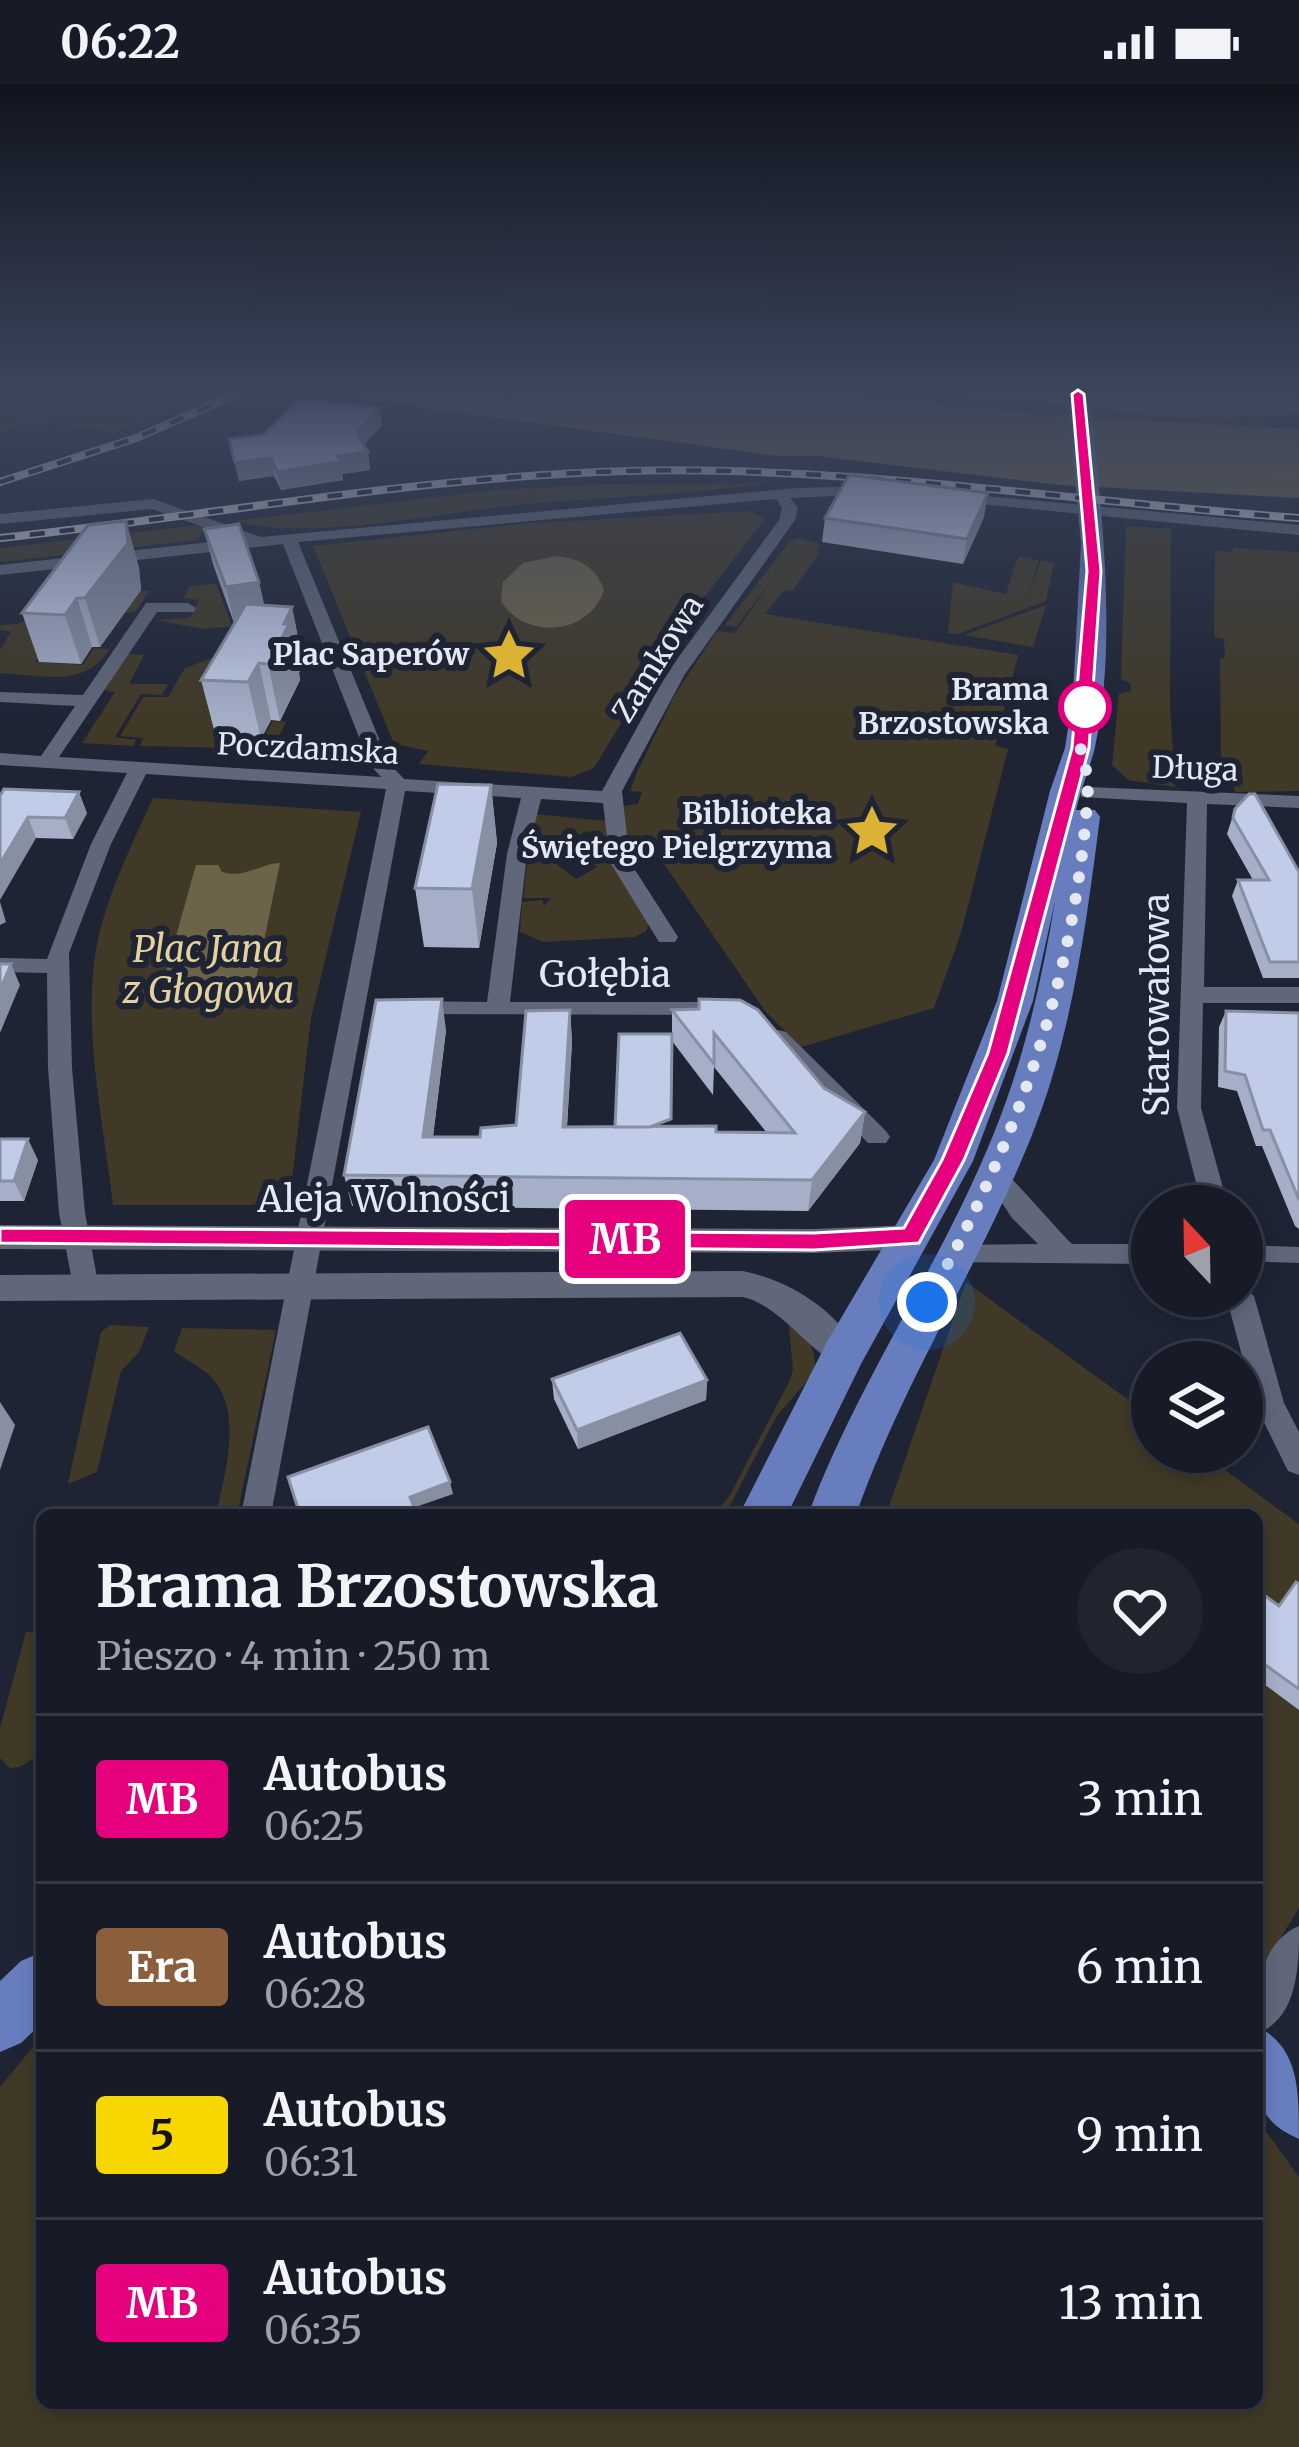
<!DOCTYPE html>
<html lang="pl">
<head>
<meta charset="utf-8">
<style>
  :root { --surface:#161b27; --page:#1f242f; --text:#f1f3f6; --muted:#9ea1a7; --line:#353944 }
  body { margin:0; font-family:Merriweather,serif; background:var(--page); color:var(--text); height:100vh; display:flex; flex-direction:column; font-size:45px; white-space:nowrap }
  * { box-sizing:border-box; margin:0 }
  p { font-size:39px; color:var(--muted) }
  .icon { flex:none; width:66px; height:66px; fill:none; stroke:currentColor; stroke-width:2; stroke-linecap:round; stroke-linejoin:round }
  .map { position:relative; flex:1; overflow:hidden }
  .sheet { position:absolute; left:36px; top:1425px; width:1227px; height:900px; display:flex; flex-direction:column; background:var(--surface); border-radius:18px; box-shadow:0 6px 18px #0003,0 0 0 3px var(--line) }
  .sheet>* { flex:none }
  .badge { padding:0 24px; border-radius:9px; font-size:42px; line-height:78px }
  .needle { width:78px; rotate:338deg }
  .fabs { position:absolute; left:1131px; top:1101px; display:grid; gap:24px }
  .fabs a { display:grid; place-items:center; width:132px; height:132px; border-radius:50%; background:var(--surface); box-shadow:0 6px 18px #0003,0 0 0 3px var(--line); font-size:60px }
  .you { position:absolute; width:60px; height:60px; margin:-30px; border:9px solid #fff; border-radius:50%; background:#1a73e8; box-shadow:0 0 0 18px #1a73e833 }
  .map>.badge { position:absolute; translate:-50% -50%; box-shadow:0 0 0 6px #fff }
  .round { display:grid; place-items:center; flex:none; width:126px; height:126px; border-radius:63px; background:var(--page) }
  .summary { display:flex; align-items:center; justify-content:space-between; height:204px; padding:0 60px }
  h1 { font-size:57px; font-weight:700; line-height:90px }
  ul { padding:0; list-style:none }
  li { display:flex; align-items:center; gap:36px; height:168px; padding:0 60px; border-top:3px solid var(--line) }
  li div { flex:1 }
  li b { display:block; font-size:45px }
  li em { font-style:normal }
  li .badge { min-width:132px; font-weight:700; text-align:center }
  .status { display:flex; justify-content:space-between; align-items:center; height:84px; padding:0 60px; background:var(--surface); direction:ltr }
  .status svg { height:33px; fill:currentColor }
  .map>svg:first-child { display:block }
  .green { fill:#403927 }
  .water { fill:#6d6349 }
  .lines { fill:none; stroke-linecap:round; stroke-linejoin:round }
  .pedestrian { fill:#60677a; fill-rule:evenodd }
  .minor { fill:#60677a; fill-rule:evenodd }
  .tertiary { fill:#60677a; fill-rule:evenodd }
  .primary { fill:#677dbe; fill-rule:evenodd }
  .rail-casing { stroke:#c5cad5; stroke-width:8 }
  .rail { stroke:#1e2434; stroke-width:4.5; stroke-dasharray:15; stroke-linecap:butt }
  .wall { fill:#a6afc8 }
  .shaded-wall { fill:#878fa2 }
  .building { fill:#c1cce8; stroke:#878fa2; stroke-width:3 }
  .line { fill:#e6007e; stroke:#fff; stroke-width:3 }
  .walk { stroke:#e3e8f3; stroke-width:12; stroke-dasharray:0 21.6 }
  .stop-dot { fill:#fff; stroke:#e6007e; stroke-width:6 }
  .labels { text-anchor:middle; stroke-width:12; stroke-linejoin:round; paint-order:stroke }
  .far-poi-label { font-size:30px; font-weight:bold; fill:#e3e8f3; stroke:#1e2434; text-anchor:end }
  .far-street-label { font-size:30px; fill:#e3e8f3; stroke:#1e2434 }
  .far-stop-label { font-size:30px; font-weight:bold; fill:#e3e8f3; stroke:#1e2434; text-anchor:end }
  .park-label { font-size:36px; font-style:italic; fill:#e4d19c; stroke:#1e2434 }
  .street-label { font-size:36px; fill:#e3e8f3; stroke:#1e2434 }
</style>
</head>
<body>
<div class="status"><b>06:22</b><svg viewBox="0 0 49 12"><path d="M0 12V9h3v3zM5 12V6h3v6zM10 12V3h3v9zM15 12V0h3v12zM26 1h20v11H26zM47 4h2v5h-2z"/></svg></div>
<div class="map">
<svg width="1299" height="2363" viewBox="0 0 1299 2363">
  <rect width="100%" height="100%" fill="#1e2434"/>
  <!-- green -->
  <g class="green">
    <path d="M 833,310 L 917,310 L 1198,334 L 1253,331 L 1270,344 L 1055,332 Z"/>
    <path d="M 0,311 L 66,313 L 170,329 L 112,347 L 27,338 L 0,348 Z"/>
    <path d="M 768,399 C 688,411 608,413 528,420 C 440,428 316,458 233,437 L 488,407 L 597,400 Z"/>
    <path d="M 750,427 L 765,435 L 674,552 L 594,684 L 571,693 L 419,680 L 428,667 L 394,660 L 313,462 L 530,439 Z"/>
    <path d="M 200,441 L 207,443 L 197,456 L 0,478 L 0,464 Z"/>
    <path d="M 1126,442 L 1171,445 L 1170,620 L 1175,703 L 1128,696 L 1112,681 L 1119,610 L 1131,607 L 1130,599 L 1121,595 Z"/>
    <path d="M 799,454 L 820,460 L 816,466 L 820,468 L 792,507 L 784,506 L 765,530 L 1018,571 L 995,662 L 1008,665 L 961,849 L 934,924 L 801,963 L 765,927 L 658,771 L 626,776 L 624,722 L 638,720 L 642,708 L 630,707 L 637,688 L 674,612 L 717,547 L 735,549 L 772,496 L 736,543 L 725,541 L 790,457 Z"/>
    <path d="M 1233,464 L 1299,468 L 1299,707 L 1236,708 L 1221,683 L 1220,575 L 1225,573 L 1224,555 L 1214,553 L 1215,467 L 1233,468 Z"/>
    <path d="M 1018,472 L 1039,476 L 1028,512 L 1041,476 L 1054,479 L 1046,517 L 958,550 L 948,549 L 953,498 L 1006,510 Z"/>
    <path d="M 216,499 L 232,542 L 205,545 L 155,536 L 190,534 L 199,516 L 184,514 L 189,503 Z"/>
    <path d="M 149,507 L 136,527 L 62,541 L 35,578 L 83,581 L 94,564 L 110,565 C 84,605 42,591 0,589 L 0,566 L 11,548 L 0,546 L 0,541 C 38,542 39,522 70,512 C 94,504 124,507 149,507 Z"/>
    <path d="M 1046,521 L 1033,563 L 964,551 Z"/>
    <path d="M 127,570 L 144,571 L 129,600 L 168,600 L 162,611 L 141,610 L 115,653 L 136,656 L 133,662 L 82,659 L 115,608 L 104,606 Z"/>
    <path d="M 212,574 L 257,576 L 215,654 L 262,656 L 273,637 L 286,638 L 273,665 L 140,662 L 143,654 L 120,652 L 143,613 L 168,613 L 185,584 Z"/>
    <path d="M 153,714 L 361,728 L 311,934 L 289,1121 L 113,1121 C 104,1043 85,959 94,880 C 100,824 130,765 153,714 Z"/>
    <path d="M 533,730 L 608,737 L 649,840 L 646,847 L 634,853 L 543,858 L 520,848 L 522,818 L 542,816 L 544,822 L 551,814 L 523,814 L 528,772 L 546,772 L 576,795 L 597,783 L 582,771 L 604,760 L 587,747 L 546,766 L 529,767 Z"/>
    <path d="M 966,1198 L 1152,1333 L 1152,1368 L 1200,1368 L 1299,1440 L 1299,1824 L 1257,1892 L 1257,1431 L 886,1431 Z"/>
    <path d="M 788,1233 C 806,1248 818,1265 814,1289 L 776,1333 L 725,1431 L 714,1431 L 730,1411 L 790,1296 L 793,1285 Z"/>
    <path d="M 110,1241 L 149,1243 L 139,1268 L 121,1287 L 97,1388 L 68,1400 L 101,1248 Z"/>
    <path d="M 182,1244 L 276,1246 L 237,1431 L 216,1431 C 224,1391 243,1332 214,1296 C 204,1284 187,1277 174,1267 Z"/>
    <path d="M 26,1548 L 42,1549 L 42,1669 L 20,1683 L 10,1684 L 0,1674 L 0,1644 Z"/>
    <path d="M 42,1952 L 42,2319 L 1257,2319 L 1257,2035 L 1299,2093 L 1299,2363 L 0,2363 L 0,2003 Z"/>
  </g>
  <!-- water -->
  <g class="water">
    <path d="M 324,310 L 833,310 L 1055,332 L 1299,345 L 1299,414 L 1059,401 L 818,372 L 776,372 Z"/>
    <path d="M 917,310 L 1299,310 L 1299,330 L 1198,334 Z"/>
    <path d="M 556,472 C 579,474 596,483 604,506 C 590,551 525,557 501,517 L 503,498 L 523,479 Z"/>
    <path d="M 280,779 L 255,900 L 162,902 L 196,781 L 218,781 L 222,788 C 245,795 259,780 280,779 Z"/>
  </g>
  <g class="lines">
    <!-- pedestrian -->
    <path class="pedestrian" d="M 1242,1161 L 1299,1163 L 1299,1179 L 1242,1177 Z"/>
    <!-- minor -->
    <g class="minor">
      <path d="M 873,402 L 878,404 L 878,410 L 790,414 L 798,424 L 795,436 L 685,590 L 622,707 L 630,778 L 678,853 L 675,858 L 659,858 L 610,778 L 603,719 L 541,715 L 527,770 L 510,918 L 709,918 L 721,926 L 717,931 L 397,930 L 393,925 L 405,917 L 487,918 L 507,770 L 521,714 L 405,707 L 271,1431 L 241,1431 L 386,705 L 146,690 L 111,760 L 69,869 L 72,984 L 85,1129 L 99,1204 L 95,1212 L 75,1212 L 59,1129 L 48,984 L 47,889 L 0,888 L 0,874 L 47,875 L 91,760 L 127,689 L 0,681 L 0,669 L 41,672 L 75,622 L 0,618 L 0,608 L 83,611 L 146,519 L 188,519 L 196,524 L 194,528 L 157,528 L 59,673 L 381,693 L 370,681 L 283,460 L 0,491 L 0,481 L 238,455 L 152,425 L 0,440 L 0,430 L 153,415 L 261,453 L 798,404 ZM 776,415 L 782,424 L 779,436 L 667,589 L 602,707 L 404,695 L 389,679 L 298,458 Z"/>
      <path d="M 954,409 L 1299,441 L 1299,451 L 949,417 L 949,411 Z"/>
      <path d="M 1088,703 L 1299,712 L 1299,724 L 1207,720 L 1204,903 L 1299,903 L 1299,919 L 1203,919 L 1201,1024 L 1228,1122 L 1202,1122 L 1177,1024 L 1187,719 L 1081,713 L 1081,705 Z"/>
      <path d="M 778,946 L 786,948 L 886,1047 L 890,1053 L 886,1059 L 868,1059 L 770,960 L 766,954 L 770,948 Z"/>
      <path d="M 996,1081 C 1004,1083 1058,1147 1072,1160 L 1152,1160 L 1152,1180 L 945,1178 L 941,1171 L 945,1164 L 954,1161 L 1038,1160 L 1012,1134 L 983,1090 Z"/>
      <path d="M 1242,1202 L 1254,1212 L 1284,1319 L 1299,1348 L 1299,1391 L 1288,1387 L 1255,1320 L 1226,1212 L 1242,1212 Z"/>
      <path d="M 1299,1842 C 1299,1880 1299,1933 1257,1950 C 1257,1912 1257,1860 1299,1842 Z"/>
    </g>
    <!-- tertiary -->
    <g class="tertiary">
      <path d="M 0,1141 L 814,1145 L 911,1141 L 922,1144 L 927,1153 L 922,1162 L 911,1165 L 814,1169 L 0,1165 Z"/>
      <path d="M 743,1187 C 790,1197 838,1226 860,1271 L 855,1281 C 824,1292 789,1224 743,1213 L 0,1217 L 0,1191 Z"/>
    </g>
    <!-- primary -->
    <g class="primary">
      <path d="M 1067,310 L 1089,310 C 1101,418 1118,556 1095,663 C 1090,684 1081,704 1076,726 L 1095,726 L 1100,733 C 1086,842 1072,953 1030,1056 C 978,1184 902,1300 856,1431 L 808,1431 C 858,1297 941,1181 994,1049 C 1024,975 1042,896 1055,817 L 1033,917 L 973,1077 L 861,1280 L 787,1431 L 739,1431 L 827,1258 L 934,1076 L 997,917 L 1050,707 L 1065,664 L 1073,611 L 1081,459 Z"/>
      <path d="M 42,1868 L 42,1939 L 21,1959 L 0,1968 L 0,1897 L 21,1877 Z"/>
      <path d="M 1257,1942 C 1299,1964 1299,2004 1299,2055 C 1244,2032 1257,1992 1257,1942 Z"/>
    </g>
    <defs>
      <g id="rail">
        <path d="M 0,398 L 136,354 L 237,310"/>
        <path d="M 0,454 C 208,432 416,393 626,387 C 851,381 1075,418 1299,434"/>
      </g>
    </defs>
    <!-- rail casing -->
    <use href="#rail" class="rail-casing"/>
    <!-- rail -->
    <use href="#rail" class="rail"/>
  </g>
  <!-- wall -->
  <g class="wall">
    <path d="M 382,341 L 364,361 L 368,368 L 370,386 L 342,390 L 343,396 L 281,406 L 274,392 L 239,397 L 229,355 Z"/>
    <path d="M 984,433 L 963,480 L 822,458 L 825,434 Z"/>
    <path d="M 126,437 L 139,484 L 141,506 L 100,563 L 92,563 L 81,580 L 39,578 L 22,529 Z"/>
    <path d="M 204,445 L 259,498 L 264,521 L 292,523 L 303,579 L 299,589 L 300,596 L 280,637 L 271,636 L 261,655 L 216,653 L 201,596 L 234,539 L 213,480 Z"/>
    <path d="M 491,701 L 497,759 L 479,864 L 424,863 L 415,804 Z"/>
    <path d="M 0,712 L 87,729 L 73,755 L 36,754 Z"/>
    <path d="M 1235,725 L 1299,788 L 1299,894 L 1263,894 L 1232,812 L 1238,796 L 1253,796 L 1227,750 Z"/>
    <path d="M 570,926 L 572,958 L 567,1043 L 670,1042 L 716,1048 L 767,1049 L 714,983 L 713,1011 L 672,957 L 672,926 L 824,1004 L 865,1028 L 860,1059 L 808,1127 L 352,1122 L 344,1091 L 446,946 L 433,1053 L 480,1053 L 516,1041 Z"/>
    <path d="M 1226,927 L 1299,929 L 1299,1145 L 1295,1142 L 1262,1062 L 1256,1062 L 1237,1007 L 1218,1003 L 1219,943 Z"/>
    <path d="M 0,1055 L 38,1076 L 24,1117 L 0,1117 Z"/>
    <path d="M 552,1296 L 707,1296 L 706,1316 L 578,1365 L 554,1315 Z"/>
    <path d="M 1299,1500 L 1299,1626 L 1257,1595 L 1257,1512 L 1278,1521 Z"/>
  </g>
  <!-- shaded-wall -->
  <g class="shaded-wall">
    <path d="M 380,324 L 382,341 L 359,366 L 357,348 Z"/>
    <path d="M 368,368 L 370,386 L 342,390 L 343,396 L 281,406 L 277,388 L 338,372 Z"/>
    <path d="M 271,374 L 274,392 L 239,397 L 235,379 Z"/>
    <path d="M 988,409 L 984,433 L 963,480 L 967,455 Z"/>
    <path d="M 126,437 L 139,484 L 141,506 L 100,563 L 85,514 Z"/>
    <path d="M 259,498 L 267,534 L 234,539 L 226,503 Z"/>
    <path d="M 77,514 L 92,563 L 81,580 L 65,531 Z"/>
    <path d="M 292,523 L 303,579 L 299,589 L 300,596 L 280,637 L 268,580 Z"/>
    <path d="M 259,579 L 271,636 L 261,655 L 248,598 Z"/>
    <path d="M 491,701 L 497,759 L 479,864 L 472,805 Z"/>
    <path d="M 79,708 L 87,729 L 73,755 L 65,734 Z"/>
    <path d="M 28,733 L 36,754 L 0,816 L 0,780 Z"/>
    <path d="M 0,818 L 6,838 L 0,841 Z"/>
    <path d="M 11,880 L 20,901 L 0,949 L 0,906 Z"/>
    <path d="M 442,915 L 446,946 L 429,1084 L 423,1053 Z"/>
    <path d="M 570,926 L 572,958 L 565,1074 L 563,1043 Z"/>
    <path d="M 865,1028 L 860,1059 L 808,1127 L 812,1096 Z"/>
    <path d="M 28,1055 L 38,1076 L 24,1117 L 14,1097 Z"/>
    <path d="M 707,1296 L 706,1316 L 578,1365 L 577,1346 Z"/>
    <path d="M 0,1318 L 15,1341 L 0,1386 Z"/>
    <path d="M 450,1398 L 453,1410 L 413,1424 L 410,1413 Z"/>
  </g>
  <!-- building -->
  <g class="building">
    <path d="M 300,315 L 380,324 L 357,348 L 368,368 L 338,372 L 341,378 L 277,388 L 271,374 L 235,379 L 229,355 L 263,351 Z"/>
    <path d="M 849,391 L 988,409 L 967,455 L 825,434 Z"/>
    <path d="M 126,437 L 128,459 L 85,514 L 77,514 L 65,531 L 22,529 L 88,441 Z"/>
    <path d="M 239,440 L 259,498 L 226,503 L 204,445 Z"/>
    <path d="M 246,520 L 292,523 L 284,540 L 289,540 L 268,580 L 259,579 L 248,598 L 201,596 Z"/>
    <path d="M 438,700 L 491,701 L 472,805 L 415,804 Z"/>
    <path d="M 4,705 L 79,708 L 65,734 L 28,733 L 0,780 L 0,712 Z"/>
    <path d="M 1249,710 L 1255,710 L 1299,788 L 1299,878 L 1270,878 L 1238,796 L 1269,796 L 1233,734 L 1235,725 Z"/>
    <path d="M 0,880 L 11,880 L 0,906 Z"/>
    <path d="M 442,915 L 423,1053 L 480,1053 L 481,1044 L 516,1041 L 526,927 L 570,926 L 563,1043 L 716,1042 L 716,1048 L 795,1049 L 714,949 L 714,980 L 672,926 L 699,925 L 699,915 L 740,916 L 758,926 L 824,1004 L 865,1028 L 812,1096 L 344,1091 L 376,916 Z"/>
    <path d="M 1226,927 L 1299,929 L 1299,1116 L 1270,1046 L 1263,1046 L 1245,991 L 1225,987 Z"/>
    <path d="M 619,950 L 672,950 L 671,1035 L 650,1043 L 615,1043 Z"/>
    <path d="M 0,1055 L 28,1055 L 14,1097 L 0,1097 Z"/>
    <path d="M 680,1249 L 707,1296 L 577,1346 L 552,1295 Z"/>
    <path d="M 428,1343 L 450,1398 L 410,1413 L 417,1431 L 300,1431 L 288,1393 Z"/>
    <path d="M 1296,1498 L 1299,1500 L 1299,1605 L 1257,1575 L 1257,1512 L 1260,1508 L 1279,1522 Z"/>
  </g>
  <!-- sky -->
  <linearGradient id="sky" x2="0" y2="1"><stop stop-color="#10141d"/><stop offset="0.48" stop-color="#3b455c"/><stop offset="1" stop-color="#3b455c" stop-opacity="0"/></linearGradient>
  <rect width="1299" height="640" fill="url(#sky)"/>
  <!-- line -->
  <path class="line" d="M 1078,306 L 1084,310 L 1101,487 L 1089,664 L 1008,969 L 964,1076 L 919,1159 L 814,1166 L 0,1159 L 0,1144 L 814,1149 L 904,1144 L 942,1076 L 988,969 L 1072,664 L 1087,487 L 1072,310 Z"/>
  <g class="lines">
    <!-- walk -->
    <path class="walk" d="M 927,1218 C 1017,1059 1078,887 1088,703 C 1089,690 1083,680 1081,667 C 1079,654 1084,634 1085,623"/>
  </g>
  <!-- icons -->
  <defs>
    <symbol id="sight-bare" viewBox="-9 -9 18 18"><path d="M0-6L1.8-2.2L6-1.7L2.9 1.2L3.7 5.4L0 3.3L-3.7 5.4L-2.9 1.2L-6-1.7L-1.8-2.2Z" fill="#dbb233" stroke="#1e2434" stroke-width="2.5" paint-order="stroke"/></symbol>
  </defs>
  <g fill-rule="evenodd">
    <use href="#sight-bare" x="471" y="533" width="76" height="76"/>
    <use href="#sight-bare" x="834" y="709" width="76" height="76"/>
  </g>
  <!-- markers -->
  <circle class="stop-dot" cx="1085" cy="623" r="24"/>
  <g class="labels">
    <!-- far-poi labels -->
    <g class="far-poi-label">
      <text x="469" y="581">Plac Saperów</text>
      <text x="832" y="740">Biblioteka<tspan x="832" dy="34">Świętego Pielgrzyma</tspan></text>
    </g>
    <!-- far-street labels -->
    <g class="far-street-label">
      <text transform="translate(658 575) rotate(-58)" y="10">Zamkowa</text>
      <text transform="translate(308 665) rotate(3)" y="10">Poczdamska</text>
      <text transform="translate(1195 685) rotate(2)" y="10">Długa</text>
    </g>
    <!-- far-stop labels -->
    <g class="far-stop-label">
      <text x="1049" y="616">Brama<tspan x="1049" dy="34">Brzostowska</tspan></text>
    </g>
    <!-- park labels -->
    <g class="park-label">
      <text x="208" y="878">Plac Jana<tspan x="208" dy="41">z Głogowa</tspan></text>
    </g>
    <!-- street labels -->
    <g class="street-label">
      <text x="605" y="903">Gołębia</text>
      <text transform="translate(1156 921) rotate(-90)" y="13">Starowałowa</text>
      <text x="384" y="1128">Aleja Wolności</text>
    </g>
  </g>
</svg>
<div class="fabs">
<a><svg class="needle" viewBox="-14 -14 28 28"><path d="M0-13l5 13h-10z" fill="#e53935"/><path d="M0 13l5-13h-10z" fill="#9ea1a7"/></svg></a>
<a><svg class="icon" aria-label="layers" viewBox="0 0 24 24"><path d="M12 4l9 5-9 5-9-5zM3 14l9 5 9-5"/></svg></a>
</div>
<div class="you" style="left:927px;top:1218px"></div>
<b class="badge" style="left:625px;top:1155px;background:#e6007e;color:#fff">MB</b>
<section class="sheet">
<div class="summary"><div><h1>Brama Brzostowska</h1><p>Pieszo · 4 min · 250 m</p></div><a class="round"><svg class="icon" aria-label="heart" viewBox="0 0 24 24"><path d="M12 20l-8-8c-3-5 5-10 8-4 3-6 11-1 8 4z"/></svg></a></div>
<ul>
<li><span class="badge" style="background:#e6007e;color:#fff">MB</span><div><b>Autobus</b><p>06:25</p></div><em>3 min</em></li>
<li><span class="badge" style="background:#8b5e3c;color:#fff">Era</span><div><b>Autobus</b><p>06:28</p></div><em>6 min</em></li>
<li><span class="badge" style="background:#f8d600;color:#111">5</span><div><b>Autobus</b><p>06:31</p></div><em>9 min</em></li>
<li><span class="badge" style="background:#e6007e;color:#fff">MB</span><div><b>Autobus</b><p>06:35</p></div><em>13 min</em></li>
</ul>
</section>
</div>
</body>
</html>
